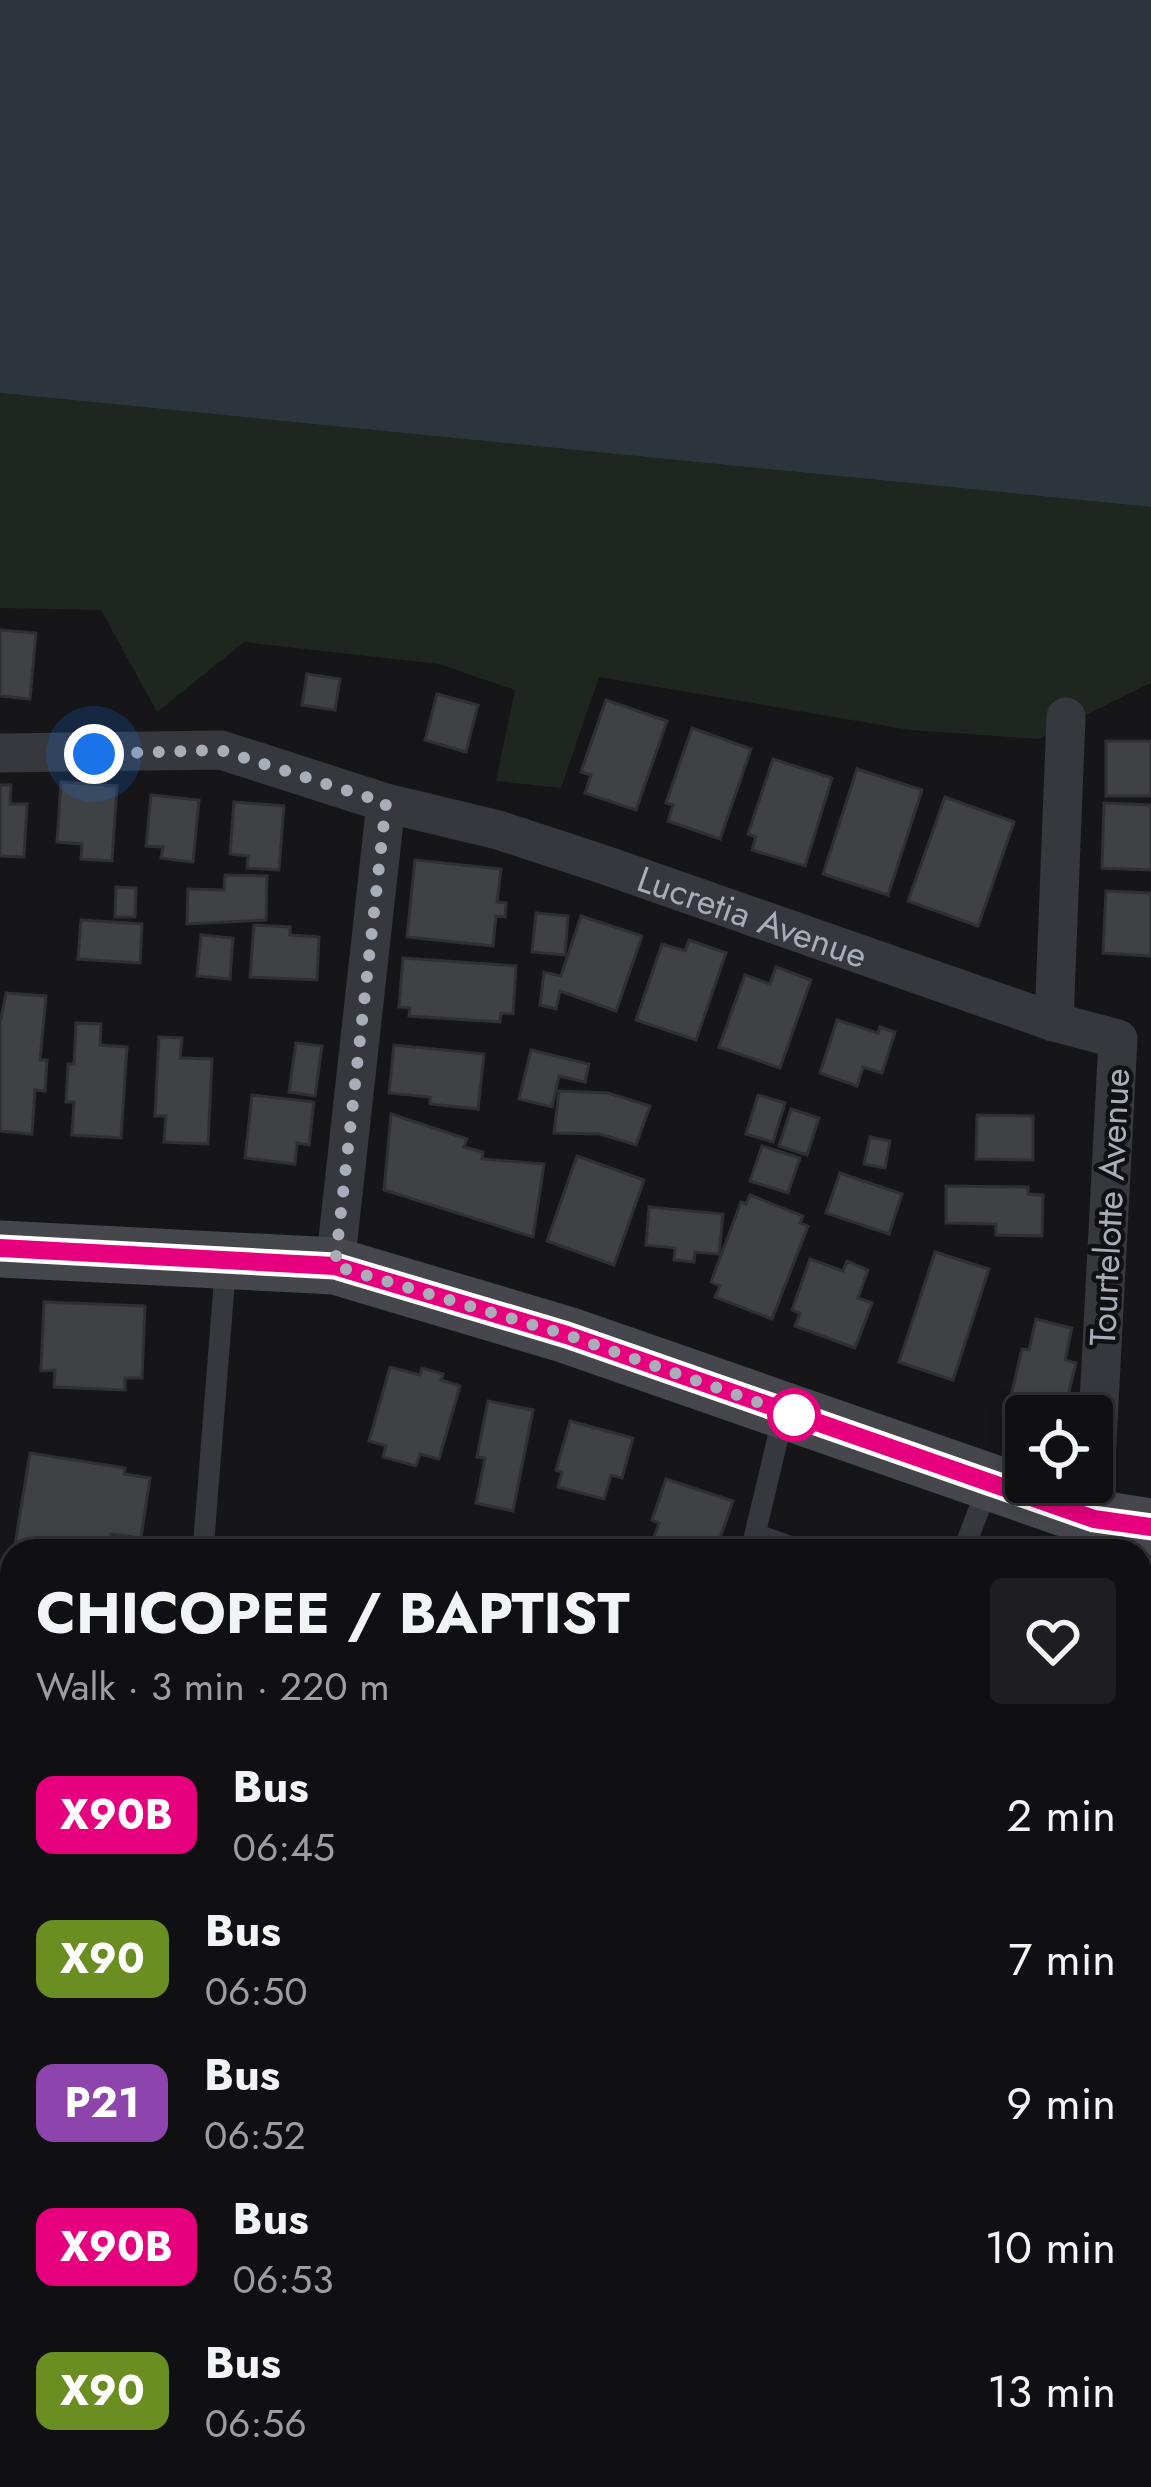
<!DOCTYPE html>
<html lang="en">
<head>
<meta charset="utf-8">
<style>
  :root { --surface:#101012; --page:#1e1e20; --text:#f1f3f6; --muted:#9c9d9f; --line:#303032 }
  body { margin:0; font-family:Jost,sans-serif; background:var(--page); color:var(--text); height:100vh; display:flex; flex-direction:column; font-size:45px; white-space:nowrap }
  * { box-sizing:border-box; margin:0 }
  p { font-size:39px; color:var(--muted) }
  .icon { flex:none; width:66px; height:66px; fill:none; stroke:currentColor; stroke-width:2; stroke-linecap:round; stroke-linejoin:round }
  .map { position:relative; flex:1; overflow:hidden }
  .drawer { position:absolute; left:0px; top:1539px; width:1152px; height:948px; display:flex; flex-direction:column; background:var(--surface); border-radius:36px 36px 0 0; box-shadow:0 6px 18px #0003,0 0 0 3px var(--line) }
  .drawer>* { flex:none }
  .badge { padding:0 24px; border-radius:18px; font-size:42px; line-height:78px }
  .buttons { position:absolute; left:1005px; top:1395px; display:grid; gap:24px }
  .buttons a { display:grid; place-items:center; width:108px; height:108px; border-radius:12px; background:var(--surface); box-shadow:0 6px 18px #0003,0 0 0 3px var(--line); font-size:60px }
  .you { position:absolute; width:60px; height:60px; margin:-30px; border:9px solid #fff; border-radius:50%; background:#1a73e8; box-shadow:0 0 0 18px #1a73e833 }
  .map>.badge { position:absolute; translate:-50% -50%; box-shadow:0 0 0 6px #fff }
  .round { display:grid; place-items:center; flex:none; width:126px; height:126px; border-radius:12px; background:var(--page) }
  .overview { display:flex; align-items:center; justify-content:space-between; height:204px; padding:0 36px }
  h1 { font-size:57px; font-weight:700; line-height:90px }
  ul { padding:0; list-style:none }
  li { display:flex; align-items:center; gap:36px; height:144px; padding:0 36px }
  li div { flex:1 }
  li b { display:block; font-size:45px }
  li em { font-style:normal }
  li .badge { min-width:132px; font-weight:700; text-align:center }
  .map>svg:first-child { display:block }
  .green { fill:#1e261f }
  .water { fill:#2c353c }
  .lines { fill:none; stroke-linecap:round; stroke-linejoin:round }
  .stream { stroke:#2c353c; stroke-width:12 }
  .building { fill:#404145; stroke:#303034; stroke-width:3 }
  .service { stroke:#37383d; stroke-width:21 }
  .minor { stroke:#37383d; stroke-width:39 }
  .secondary { stroke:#45474d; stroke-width:57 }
  .rail-casing { stroke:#4a4c52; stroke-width:14 }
  .rail { stroke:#111113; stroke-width:9; stroke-dasharray:27; stroke-linecap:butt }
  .line-casing { stroke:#fff; stroke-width:27 }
  .line { stroke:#e6007e; stroke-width:18 }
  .walk { stroke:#a8adb8; stroke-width:12; stroke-dasharray:0 21.6 }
  .stop-dot { fill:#fff; stroke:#e6007e; stroke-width:6 }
  .labels { text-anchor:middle; stroke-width:9; stroke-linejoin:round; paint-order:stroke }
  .street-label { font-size:36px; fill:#a8adb8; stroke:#111113 }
</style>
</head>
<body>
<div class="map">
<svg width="1151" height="2487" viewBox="0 0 1151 2487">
  <rect width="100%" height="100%" fill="#161618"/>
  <!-- green -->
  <path class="green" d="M 0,393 L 1151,507 L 1151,683 L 1038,739 L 910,730 L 599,677 L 561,788 L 496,781 L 515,690 L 439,664 L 244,642 L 157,712 L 101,610 L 0,608 Z"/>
  <!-- water -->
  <path class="water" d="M 0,0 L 1151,0 L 1151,507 L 0,393 Z"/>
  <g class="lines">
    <!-- stream -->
    <path class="stream" d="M 1140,2184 L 1151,2177"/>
  </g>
  <!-- building -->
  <g class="building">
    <path d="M 0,630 L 36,633 L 30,699 L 0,696 Z"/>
    <path d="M 307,674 L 340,679 L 335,710 L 302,705 Z"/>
    <path d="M 437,694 L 478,705 L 466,752 L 425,740 Z"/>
    <path d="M 606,700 L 667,721 L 636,810 L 585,793 L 591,775 L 581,772 Z"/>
    <path d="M 692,728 L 751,749 L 720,839 L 668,821 L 673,805 L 666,803 Z"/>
    <rect x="1106" y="741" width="45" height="55"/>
    <path d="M 773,759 L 832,778 L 805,866 L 752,850 L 756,837 L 748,834 Z"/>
    <path d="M 857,769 L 922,790 L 888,895 L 823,874 Z"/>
    <path d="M 61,782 L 117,786 L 112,861 L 81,859 L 82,844 L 57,842 Z"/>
    <path d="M 0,785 L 11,785 L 10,804 L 27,804 L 24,857 L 0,856 Z"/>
    <path d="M 151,795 L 199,800 L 193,862 L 161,858 L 163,847 L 146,846 Z"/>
    <path d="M 945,797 L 1014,822 L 978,926 L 908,901 Z"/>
    <path d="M 234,802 L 284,806 L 279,870 L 247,868 L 248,856 L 230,854 Z"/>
    <path d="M 1104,803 L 1151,805 L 1151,870 L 1102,868 Z"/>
    <path d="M 415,860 L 501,869 L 497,902 L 506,903 L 505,917 L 496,916 L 493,946 L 407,937 Z"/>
    <path d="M 225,875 L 267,876 L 266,920 L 187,924 L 188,889 L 224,890 Z"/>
    <path d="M 116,887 L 136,888 L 135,917 L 115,917 Z"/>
    <path d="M 1106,891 L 1151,893 L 1151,956 L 1103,953 Z"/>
    <path d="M 536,913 L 568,916 L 565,955 L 532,952 Z"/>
    <path d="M 581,916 L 642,936 L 616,1011 L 560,991 L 556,1009 L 540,1005 L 544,972 L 561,976 Z"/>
    <path d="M 81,920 L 142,924 L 140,963 L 78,959 Z"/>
    <path d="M 254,925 L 290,927 L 290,935 L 319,937 L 317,980 L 250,977 Z"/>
    <path d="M 201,935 L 233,938 L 230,979 L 197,976 Z"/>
    <path d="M 689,940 L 726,953 L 696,1040 L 636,1020 L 662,944 L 685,951 Z"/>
    <path d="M 403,958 L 516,966 L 513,1014 L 501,1013 L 500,1022 L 409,1016 L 410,1008 L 399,1007 Z"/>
    <path d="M 776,967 L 811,980 L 780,1068 L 719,1047 L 745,975 L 770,984 Z"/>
    <path d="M 6,993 L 46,996 L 40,1060 L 47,1060 L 45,1091 L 35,1090 L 32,1134 L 0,1131 L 0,1024 Z"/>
    <path d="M 837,1020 L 878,1033 L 880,1027 L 895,1032 L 882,1073 L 863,1067 L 857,1086 L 820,1073 Z"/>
    <path d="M 76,1023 L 101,1024 L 100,1045 L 127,1047 L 121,1138 L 72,1135 L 74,1102 L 66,1102 L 68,1064 L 74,1064 Z"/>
    <path d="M 159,1037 L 182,1038 L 180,1058 L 212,1059 L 208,1144 L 164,1142 L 166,1116 L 155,1116 Z"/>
    <path d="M 296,1043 L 322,1046 L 315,1096 L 289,1092 Z"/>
    <path d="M 394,1045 L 484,1054 L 478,1109 L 430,1104 L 430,1097 L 389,1093 Z"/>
    <path d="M 531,1050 L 589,1064 L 585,1082 L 559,1076 L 552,1107 L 519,1099 Z"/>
    <path d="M 559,1091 L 608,1093 L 650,1106 L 636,1145 L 600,1134 L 554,1133 Z"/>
    <path d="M 252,1095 L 314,1102 L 309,1145 L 297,1143 L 295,1164 L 245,1158 Z"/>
    <path d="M 758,1095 L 785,1103 L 773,1142 L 746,1134 Z"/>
    <path d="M 791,1109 L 819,1118 L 807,1155 L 779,1146 Z"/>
    <path d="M 391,1114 L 467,1139 L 464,1147 L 483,1152 L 482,1159 L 544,1164 L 533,1237 L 384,1190 Z"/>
    <path d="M 977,1115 L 1033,1116 L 1033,1160 L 976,1159 Z"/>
    <path d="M 870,1137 L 890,1141 L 885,1168 L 864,1164 Z"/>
    <path d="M 762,1146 L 800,1158 L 788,1193 L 750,1181 Z"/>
    <path d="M 577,1156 L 644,1180 L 614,1265 L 547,1241 Z"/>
    <path d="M 840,1173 L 902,1194 L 889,1234 L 826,1213 Z"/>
    <path d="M 946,1186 L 1028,1187 L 1028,1194 L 1043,1195 L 1042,1236 L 996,1235 L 996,1224 L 946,1223 Z"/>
    <path d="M 750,1195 L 803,1216 L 800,1223 L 808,1226 L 772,1319 L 715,1297 L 720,1286 L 711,1282 L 741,1202 L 746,1204 Z"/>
    <path d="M 649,1207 L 723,1214 L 719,1254 L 695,1252 L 694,1262 L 674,1260 L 675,1248 L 646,1245 Z"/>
    <path d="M 935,1252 L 989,1269 L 953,1380 L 899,1362 Z"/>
    <path d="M 810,1259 L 843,1271 L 847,1261 L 868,1270 L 858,1298 L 872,1303 L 855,1348 L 795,1326 L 800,1313 L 792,1310 Z"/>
    <path d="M 44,1302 L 145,1306 L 142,1378 L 125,1378 L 125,1390 L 54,1387 L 55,1370 L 41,1371 Z"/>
    <path d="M 1036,1319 L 1072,1328 L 1065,1360 L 1076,1363 L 1063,1416 L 1026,1416 L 1026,1422 L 1006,1417 L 1022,1349 L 1029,1350 Z"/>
    <path d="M 390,1367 L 420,1375 L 422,1368 L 443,1374 L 441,1380 L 460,1386 L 439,1459 L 420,1454 L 416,1466 L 383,1457 L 386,1446 L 369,1441 Z"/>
    <path d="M 488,1401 L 533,1410 L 513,1511 L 476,1503 L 485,1458 L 477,1457 Z"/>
    <path d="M 570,1421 L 633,1438 L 622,1478 L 611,1475 L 604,1499 L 558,1487 L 562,1472 L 556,1470 Z"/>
    <path d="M 30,1453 L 125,1468 L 124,1474 L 150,1478 L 141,1538 L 111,1534 L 108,1551 L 14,1551 Z"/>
    <path d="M 666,1479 L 733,1501 L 719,1541 L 713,1539 L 709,1551 L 649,1551 L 659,1523 L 652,1520 Z"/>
    <path d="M 12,1564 L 12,1625 L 3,1623 Z"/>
    <path d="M 1140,1642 L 1151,1646 L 1151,1772 L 1147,1785 L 1140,1783 Z"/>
    <path d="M 0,2365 L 12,2365 L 12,2425 L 0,2424 Z"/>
    <path d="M 0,2451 L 12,2452 L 12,2475 L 34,2475 L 33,2487 L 0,2487 Z"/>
    <rect x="232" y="2475" width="69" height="12"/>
    <path d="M 927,2475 L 1036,2475 L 1038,2487 L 926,2487 Z"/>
    <path d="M 475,2482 L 475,2487 L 413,2487 L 413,2483 Z"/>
  </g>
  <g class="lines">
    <!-- service -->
    <g class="service">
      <path d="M 755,1534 L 803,1551"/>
      <path d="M 203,1551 L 226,1261"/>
      <path d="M 751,1551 L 784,1412"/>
      <path d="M 963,1551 L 989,1484"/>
      <path d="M 1140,1621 L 1151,1625"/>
    </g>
    <!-- minor -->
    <g class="minor">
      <path d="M 0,753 L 221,750 L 386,803 L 335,1266"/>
      <path id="s1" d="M 386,803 L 498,830 L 602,864 L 1054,1022 L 1118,1039 L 1093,1518"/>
      <path d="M 1054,1022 L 1066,717"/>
      <path d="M 1140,2124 L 1151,2117"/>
      <path d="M 0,2198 L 12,2200"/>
      <path d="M 346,2487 L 346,2475"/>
      <path d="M 795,2487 L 795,2475"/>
    </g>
    <!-- secondary -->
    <path class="secondary" d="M 0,1249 L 335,1266 L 567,1335 L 1093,1518 L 1151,1527"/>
    <defs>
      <g id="rail">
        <path d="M 1140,1911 L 1151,1909"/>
        <path d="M 0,1958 L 12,1959"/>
      </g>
    </defs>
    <!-- rail casing -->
    <use href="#rail" class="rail-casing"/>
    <!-- rail -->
    <use href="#rail" class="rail"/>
  </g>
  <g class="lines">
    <defs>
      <path id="line" d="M 0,1248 L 335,1266 L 567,1335 L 1094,1519 L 1151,1527"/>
    </defs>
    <!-- line casing -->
    <use href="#line" class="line-casing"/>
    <!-- line -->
    <use href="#line" class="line"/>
    <!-- walk -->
    <path class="walk" d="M 94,754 L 220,750 L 386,803 L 335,1266 L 567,1335 L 794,1415"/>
  </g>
  <!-- markers -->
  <circle class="stop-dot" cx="794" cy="1415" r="24"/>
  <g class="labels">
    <!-- street labels -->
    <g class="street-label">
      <text dy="13" stroke="none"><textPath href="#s1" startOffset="384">Lucretia Avenue</textPath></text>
      <text transform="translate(1109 1207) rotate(-87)" y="13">Tourtelotte Avenue</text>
    </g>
  </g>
</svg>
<div class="buttons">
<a><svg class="icon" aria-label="locate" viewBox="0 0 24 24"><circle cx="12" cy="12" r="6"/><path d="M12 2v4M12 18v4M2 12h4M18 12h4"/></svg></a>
</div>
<div class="you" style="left:94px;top:754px"></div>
<section class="drawer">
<div class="overview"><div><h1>CHICOPEE / BAPTIST</h1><p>Walk · 3 min · 220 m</p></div><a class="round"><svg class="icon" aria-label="heart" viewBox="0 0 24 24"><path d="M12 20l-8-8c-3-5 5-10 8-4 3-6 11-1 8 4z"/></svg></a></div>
<ul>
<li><span class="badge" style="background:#e6007e;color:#fff">X90B</span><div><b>Bus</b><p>06:45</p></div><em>2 min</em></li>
<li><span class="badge" style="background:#6b8e23;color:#fff">X90</span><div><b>Bus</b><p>06:50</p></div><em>7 min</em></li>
<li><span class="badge" style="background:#8e44ad;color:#fff">P21</span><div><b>Bus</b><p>06:52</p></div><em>9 min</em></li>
<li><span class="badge" style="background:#e6007e;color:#fff">X90B</span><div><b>Bus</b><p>06:53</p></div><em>10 min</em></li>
<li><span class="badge" style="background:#6b8e23;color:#fff">X90</span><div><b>Bus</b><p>06:56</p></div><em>13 min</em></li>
</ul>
</section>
</div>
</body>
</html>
